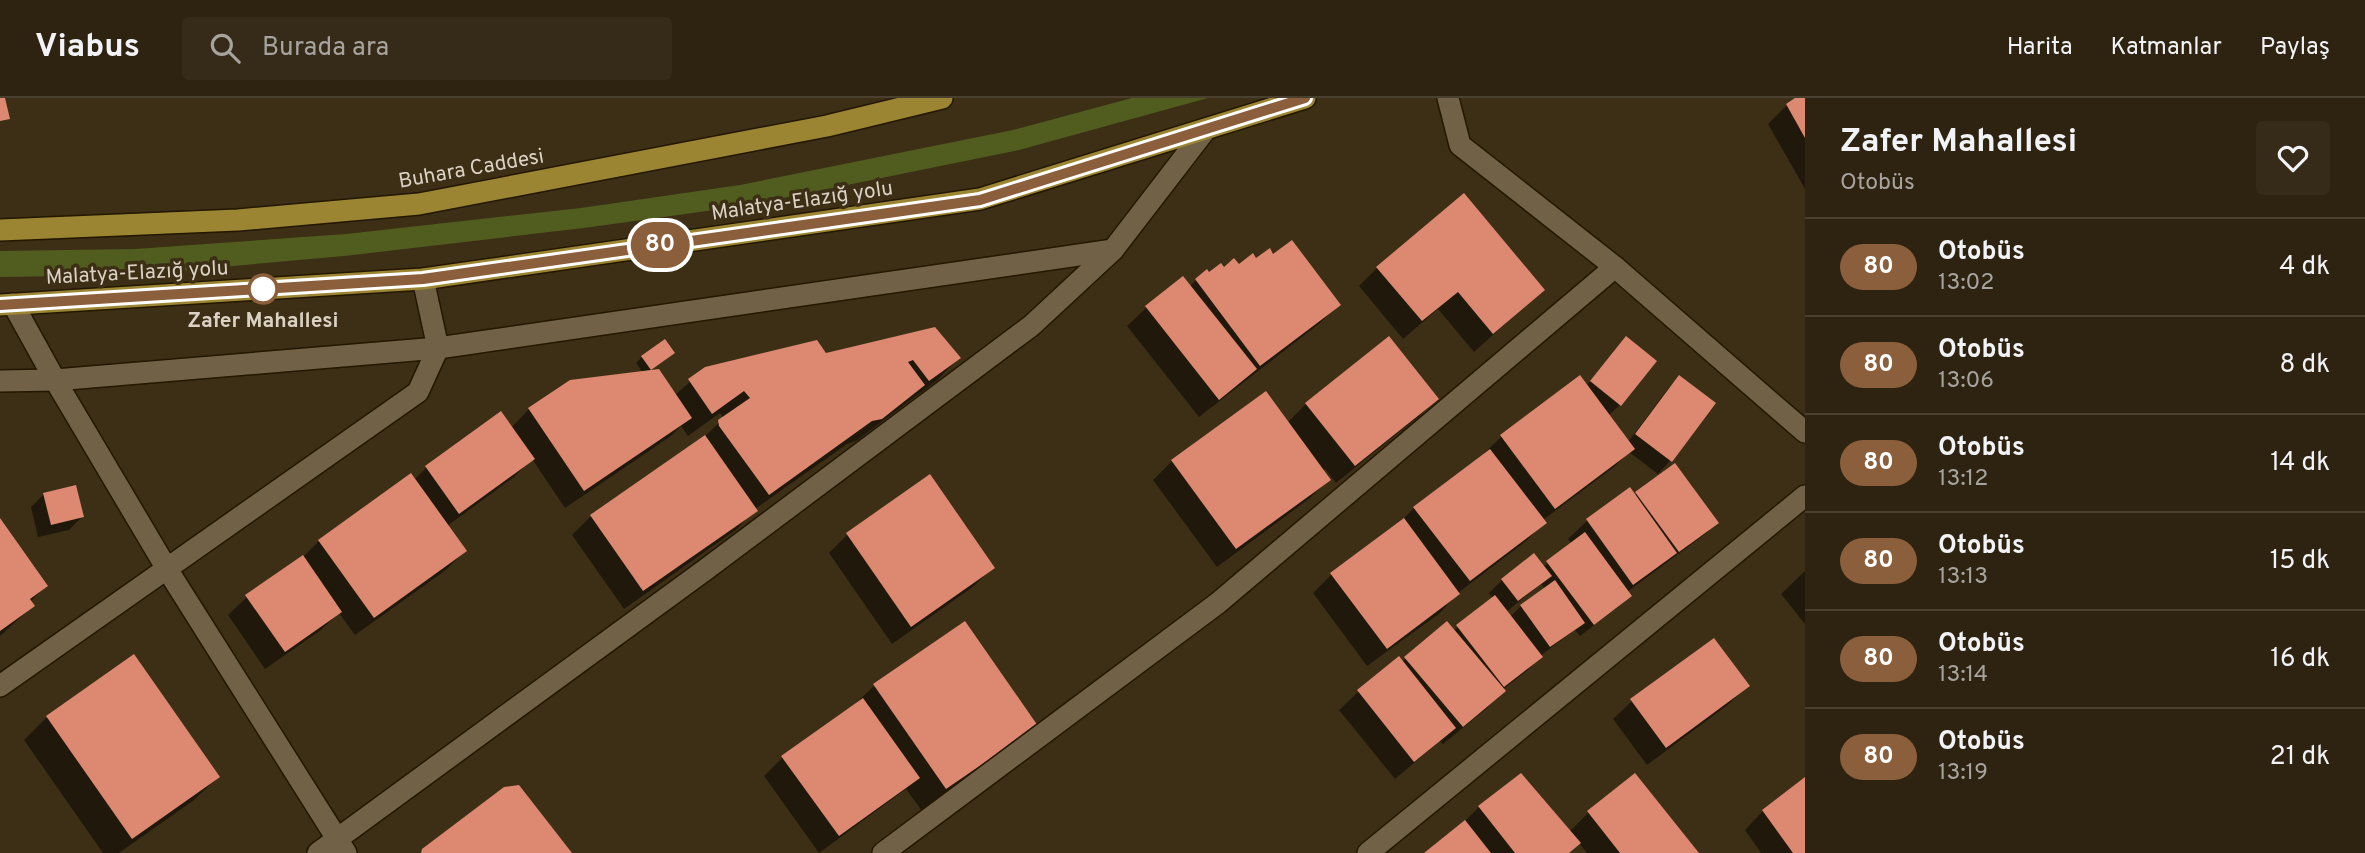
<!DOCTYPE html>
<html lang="tr">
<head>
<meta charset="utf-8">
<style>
  :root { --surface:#2e2310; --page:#362b19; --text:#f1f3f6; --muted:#a7a49f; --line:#494030 }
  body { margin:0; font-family:Overpass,sans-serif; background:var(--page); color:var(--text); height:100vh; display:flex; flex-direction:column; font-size:26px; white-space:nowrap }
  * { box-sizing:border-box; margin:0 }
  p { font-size:23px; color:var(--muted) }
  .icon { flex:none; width:38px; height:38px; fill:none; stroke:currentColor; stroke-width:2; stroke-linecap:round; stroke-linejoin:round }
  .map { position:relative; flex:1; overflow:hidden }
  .sheet { display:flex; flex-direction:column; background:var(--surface); width:560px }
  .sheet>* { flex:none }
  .badge { padding:0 14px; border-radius:23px; font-size:24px; line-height:46px }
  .map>.badge { position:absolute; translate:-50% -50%; box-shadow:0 0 0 4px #fff }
  .round { display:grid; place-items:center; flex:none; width:74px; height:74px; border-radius:7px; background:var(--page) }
  .overview { display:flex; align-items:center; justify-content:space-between; height:119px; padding:0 35px }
  h1 { font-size:33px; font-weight:700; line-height:52px }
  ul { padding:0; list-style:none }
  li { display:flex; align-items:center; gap:21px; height:98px; padding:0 35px; border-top:2px solid var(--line) }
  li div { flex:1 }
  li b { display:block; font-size:26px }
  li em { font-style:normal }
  li .badge { min-width:77px; font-weight:700; text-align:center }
  header { display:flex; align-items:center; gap:42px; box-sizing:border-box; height:98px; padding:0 35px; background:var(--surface); border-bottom:2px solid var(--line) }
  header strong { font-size:33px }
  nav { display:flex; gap:38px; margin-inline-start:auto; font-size:24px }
  .search { width:490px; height:63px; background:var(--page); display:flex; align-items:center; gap:18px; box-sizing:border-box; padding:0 24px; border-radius:7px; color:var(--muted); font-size:26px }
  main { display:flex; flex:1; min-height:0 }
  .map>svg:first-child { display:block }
  .grass { fill:#505d1f }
  .shadow { fill:#0007; fill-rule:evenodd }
  .building { fill:#dd8871 }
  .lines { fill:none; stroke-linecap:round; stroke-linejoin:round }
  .street-casing { stroke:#231700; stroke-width:24 }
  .secondary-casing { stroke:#231700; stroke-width:24 }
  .highway-casing { stroke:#231700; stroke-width:24 }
  .street { stroke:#716247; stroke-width:21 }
  .secondary { stroke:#716247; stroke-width:21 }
  .highway { stroke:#9b8532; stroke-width:21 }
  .line-casing { stroke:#fff; stroke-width:16 }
  .line { stroke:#8b5e3c; stroke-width:10 }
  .stop-dot { fill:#fff; stroke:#8b5e3c; stroke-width:3.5 }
  .labels { text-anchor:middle; stroke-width:7; stroke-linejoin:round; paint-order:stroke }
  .street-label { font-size:21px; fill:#dbd2c4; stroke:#3d2f16 }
  .stop-label { font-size:21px; font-weight:bold; fill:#dbd2c4; stroke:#3d2f16 }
</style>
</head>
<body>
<header>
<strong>Viabus</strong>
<div class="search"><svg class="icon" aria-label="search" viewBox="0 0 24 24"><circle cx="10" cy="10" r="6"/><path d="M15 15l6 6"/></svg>Burada ara</div>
<nav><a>Harita</a><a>Katmanlar</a><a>Paylaş</a></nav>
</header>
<main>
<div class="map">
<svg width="1805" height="755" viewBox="0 0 1805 755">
  <rect width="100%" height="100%" fill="#3d2f16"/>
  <!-- grass -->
  <path class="grass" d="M 1132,0 L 1208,0 L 1019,52 L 743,108 L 584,130 L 344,158 L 133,177 L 0,179 L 0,153 L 135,151 L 346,136 L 581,110 L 740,87 L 1013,32 Z"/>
  <!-- shadow -->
  <g class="shadow">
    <path d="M 1799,0 L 1805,0 L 1805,91 L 1768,26 L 1787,7 Z"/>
    <path d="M 1273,158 L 1338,207 L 1320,225 L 1199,319 L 1127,228 L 1146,210 L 1183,180 L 1190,188 L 1196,182 L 1223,171 Z"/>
    <path d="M 1377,170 L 1543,192 L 1474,254 L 1438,211 L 1403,241 L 1359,188 Z"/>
    <path d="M 1626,241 L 1620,307 L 1608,318 L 1628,344 L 1667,292 L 1679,279 L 1714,305 L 1670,363 L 1658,376 L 1629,354 L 1614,369 L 1543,422 L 1544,425 L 1526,443 L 1458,495 L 1440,515 L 1367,568 L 1313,495 L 1331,477 L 1396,428 L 1414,410 L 1482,357 L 1501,339 L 1580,280 L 1586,288 Z"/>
    <path d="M 826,257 L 959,260 L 936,283 L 856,343 L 847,346 L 755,411 L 737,431 L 624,511 L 572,437 L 591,418 L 700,343 L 724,320 L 720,315 L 688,338 L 681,328 L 671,338 L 565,410 L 532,361 L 514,379 L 447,428 L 465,453 L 446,472 L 355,537 L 339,515 L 321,532 L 265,571 L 228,517 L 247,499 L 302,460 L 319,443 L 414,382 L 426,370 L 500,315 L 511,330 L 529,311 L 643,275 L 636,265 L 642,259 L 667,261 L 647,274 L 675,297 L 706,270 Z"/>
    <path d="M 1266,295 L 1287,325 L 1306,306 L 1437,301 L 1418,319 L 1336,385 L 1325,371 L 1322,373 L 1329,381 L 1310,400 L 1217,469 L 1153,382 L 1172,363 Z"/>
    <path d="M 1629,391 L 1634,398 L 1637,395 L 1717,425 L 1704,437 L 1627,494 L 1630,497 L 1617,510 L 1580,538 L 1575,532 L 1540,558 L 1528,572 L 1502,592 L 1504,593 L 1485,612 L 1443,646 L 1440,643 L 1395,681 L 1339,612 L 1358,594 L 1398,561 L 1401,564 L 1453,533 L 1493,501 L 1489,495 L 1502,482 L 1534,458 L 1543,469 L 1572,446 L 1568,441 L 1587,423 ZM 1541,486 L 1545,491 L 1521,508 L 1510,519 L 1506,514 Z"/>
    <path d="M 44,396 L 82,419 L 69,432 L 38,439 L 31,409 Z"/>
    <path d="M 0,423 L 46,488 L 30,504 L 33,508 L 0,538 Z"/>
    <path d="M 847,437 L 993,469 L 974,488 L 892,546 L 829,455 Z"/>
    <path d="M 1805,473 L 1805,526 L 1781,496 Z"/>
    <path d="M 964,525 L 1012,651 L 922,713 L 906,691 L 819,755 L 764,678 L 783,659 L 852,609 L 874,588 Z"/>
    <path d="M 1747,588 L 1729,606 L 1647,667 L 1613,621 L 1632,603 Z"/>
    <path d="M 47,619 L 218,679 L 194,702 L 119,755 L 103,755 L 24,642 Z"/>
    <path d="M 1635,678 L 1697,755 L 1587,755 L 1579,745 L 1568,755 L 1427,755 L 1460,728 L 1479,709 L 1569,734 L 1588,715 Z"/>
    <path d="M 1805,681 L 1805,755 L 1761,755 L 1745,732 L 1763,713 Z"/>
  </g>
  <!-- building -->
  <g class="building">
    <path d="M 0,0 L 5,0 L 10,21 L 0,23 Z"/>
    <path d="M 1795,0 L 1805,0 L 1805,40 L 1786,6 Z"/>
    <path d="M 1464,95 L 1545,192 L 1493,236 L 1458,194 L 1422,223 L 1376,169 Z"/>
    <path d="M 1292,142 L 1341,207 L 1260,268 L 1195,181 L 1207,171 L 1209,174 L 1221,165 L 1224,169 L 1234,160 L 1239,166 L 1253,155 L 1256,160 L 1270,150 L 1273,156 Z"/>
    <path d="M 1183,178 L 1257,271 L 1219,302 L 1145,208 Z"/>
    <path d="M 935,229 L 961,260 L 929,283 L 913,262 L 908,264 L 925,287 L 882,321 L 872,323 L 769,397 L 719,328 L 718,322 L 750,300 L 744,293 L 712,316 L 688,281 L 705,269 L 817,242 L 826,255 Z"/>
    <path d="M 1389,238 L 1439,301 L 1355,368 L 1305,305 Z"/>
    <path d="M 1626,238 L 1657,263 L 1621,308 L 1590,283 Z"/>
    <path d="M 665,241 L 675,255 L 651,272 L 641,258 Z"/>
    <path d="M 659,271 L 692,320 L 584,393 L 528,310 L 570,282 Z"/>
    <path d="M 1580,277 L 1635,351 L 1555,411 L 1500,337 Z"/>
    <path d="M 1679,277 L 1716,305 L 1672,364 L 1635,336 Z"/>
    <path d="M 1266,293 L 1331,382 L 1236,451 L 1171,362 Z"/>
    <path d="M 501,313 L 535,361 L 459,416 L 425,368 Z"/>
    <path d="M 705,337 L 758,413 L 643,493 L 590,417 Z"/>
    <path d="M 1490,351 L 1547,425 L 1470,483 L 1413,409 Z"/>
    <path d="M 1675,365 L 1719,425 L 1679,454 L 1635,394 Z"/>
    <path d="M 411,375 L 467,453 L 374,520 L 318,442 Z"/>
    <path d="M 930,376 L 995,470 L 911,529 L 846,435 Z"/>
    <path d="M 76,387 L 84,419 L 51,427 L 43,395 Z"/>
    <path d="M 1630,389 L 1677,455 L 1633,487 L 1586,421 Z"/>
    <path d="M 0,420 L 48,488 L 30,501 L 35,508 L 0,533 Z"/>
    <path d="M 1404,420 L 1460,496 L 1387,551 L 1330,475 Z"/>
    <path d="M 1585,434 L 1632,498 L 1594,527 L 1546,463 Z"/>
    <path d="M 1534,455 L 1552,478 L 1518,503 L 1501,481 Z"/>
    <path d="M 303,457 L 342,514 L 285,554 L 245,497 Z"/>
    <path d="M 1555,482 L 1585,525 L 1550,549 L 1520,507 Z"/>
    <path d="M 1495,497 L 1543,559 L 1504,589 L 1456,527 Z"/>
    <path d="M 965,523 L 1038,628 L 946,691 L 873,586 Z"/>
    <path d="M 1447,523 L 1506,593 L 1463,629 L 1404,559 Z"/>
    <path d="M 1714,540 L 1750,588 L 1666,650 L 1630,601 Z"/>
    <path d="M 134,556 L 220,679 L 132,741 L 46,618 Z"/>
    <path d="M 1399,558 L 1456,630 L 1414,664 L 1357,592 Z"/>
    <path d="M 863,600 L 920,680 L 839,738 L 781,658 Z"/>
    <path d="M 1521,675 L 1581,745 L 1569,755 L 1515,755 L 1478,708 Z"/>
    <path d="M 1635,675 L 1699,755 L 1620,755 L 1587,713 Z"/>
    <path d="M 1805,679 L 1805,755 L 1793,755 L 1762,712 Z"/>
    <path d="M 519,687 L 572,755 L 421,755 L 422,751 L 504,689 Z"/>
    <path d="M 1465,722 L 1491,755 L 1424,755 Z"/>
  </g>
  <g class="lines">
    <defs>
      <g id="street">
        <path d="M 1448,0 L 1460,47 L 1615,169 L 1805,334"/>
        <path d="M 13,206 L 55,282 L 167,471 L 346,755"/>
        <path d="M 0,283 L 55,282 L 438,250 L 1113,152"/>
        <path d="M 0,588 L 418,294 L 438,250 L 423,181"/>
        <path d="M 883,755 L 1218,505 L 1615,169"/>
        <path d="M 1368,755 L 1805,398"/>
      </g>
      <path id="secondary" d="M 318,755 L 705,472 L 1031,228 L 1113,152 L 1206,31"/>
      <g id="highway">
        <path d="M 0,132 L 238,122 L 419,106 L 827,28 L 942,0"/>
        <path d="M 0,207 L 423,181 L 980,101 L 1305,0"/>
      </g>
    </defs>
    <!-- street casing -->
    <use href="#street" class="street-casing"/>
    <!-- secondary casing -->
    <use href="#secondary" class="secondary-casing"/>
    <!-- highway casing -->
    <use href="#highway" class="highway-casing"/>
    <!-- street -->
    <use href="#street" class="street"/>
    <!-- secondary -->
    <use href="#secondary" class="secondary"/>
    <!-- highway -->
    <use href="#highway" class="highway"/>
  </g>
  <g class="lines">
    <defs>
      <path id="line" d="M 0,207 L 423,181 L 980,102 L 1305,0"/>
    </defs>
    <!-- line casing -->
    <use href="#line" class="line-casing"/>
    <!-- line -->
    <use href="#line" class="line"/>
  </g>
  <!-- markers -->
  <circle class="stop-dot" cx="263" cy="191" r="14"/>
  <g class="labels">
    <!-- street labels -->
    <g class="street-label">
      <text transform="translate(471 70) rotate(-10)" y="7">Buhara Caddesi</text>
      <text transform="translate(802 102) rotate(-8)" y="7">Malatya-Elazığ yolu</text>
      <text transform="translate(137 174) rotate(-3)" y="7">Malatya-Elazığ yolu</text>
    </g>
    <!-- stop labels -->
    <g class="stop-label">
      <text x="263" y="229">Zafer Mahallesi</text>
    </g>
  </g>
</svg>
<b class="badge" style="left:660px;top:147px;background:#8b5e3c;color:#fff">80</b>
</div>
<section class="sheet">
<div class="overview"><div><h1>Zafer Mahallesi</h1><p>Otobüs</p></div><a class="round"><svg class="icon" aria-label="heart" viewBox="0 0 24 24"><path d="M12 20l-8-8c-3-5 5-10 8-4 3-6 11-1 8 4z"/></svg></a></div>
<ul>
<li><span class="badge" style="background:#8b5e3c;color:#fff">80</span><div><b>Otobüs</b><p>13:02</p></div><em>4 dk</em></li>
<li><span class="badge" style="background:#8b5e3c;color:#fff">80</span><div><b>Otobüs</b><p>13:06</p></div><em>8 dk</em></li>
<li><span class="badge" style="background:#8b5e3c;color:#fff">80</span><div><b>Otobüs</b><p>13:12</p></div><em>14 dk</em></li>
<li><span class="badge" style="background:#8b5e3c;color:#fff">80</span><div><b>Otobüs</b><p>13:13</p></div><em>15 dk</em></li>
<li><span class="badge" style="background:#8b5e3c;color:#fff">80</span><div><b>Otobüs</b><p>13:14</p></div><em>16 dk</em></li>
<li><span class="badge" style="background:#8b5e3c;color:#fff">80</span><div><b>Otobüs</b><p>13:19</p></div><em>21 dk</em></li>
</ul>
</section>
</main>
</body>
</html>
